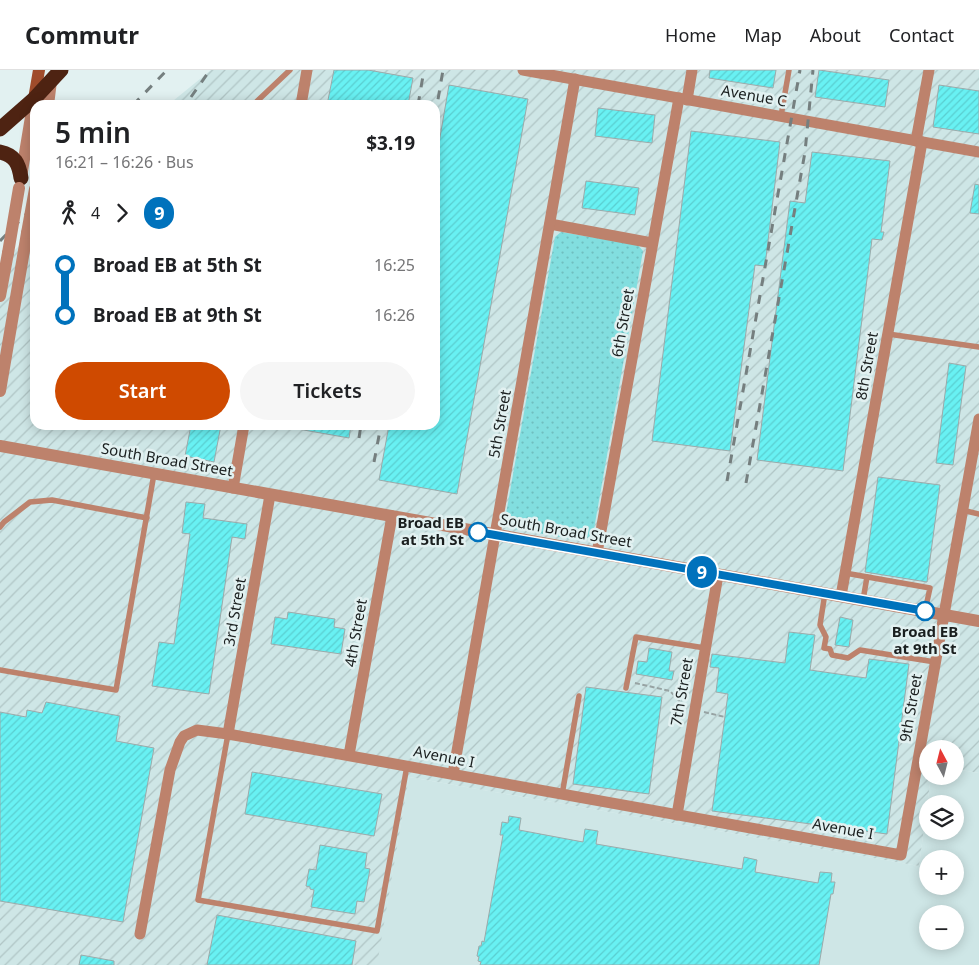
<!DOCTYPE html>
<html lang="en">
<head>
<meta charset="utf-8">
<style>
  :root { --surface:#fff; --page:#f6f6f6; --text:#202124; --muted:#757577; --line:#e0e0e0; --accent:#cf4a00 }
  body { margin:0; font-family:"Noto Sans",sans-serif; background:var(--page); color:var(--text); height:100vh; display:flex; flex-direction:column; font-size:19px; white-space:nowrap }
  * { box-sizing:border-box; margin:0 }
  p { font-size:16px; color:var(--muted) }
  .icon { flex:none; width:28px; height:28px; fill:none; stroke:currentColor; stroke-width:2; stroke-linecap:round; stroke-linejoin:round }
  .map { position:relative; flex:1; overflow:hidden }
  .details { position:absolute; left:30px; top:30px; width:410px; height:330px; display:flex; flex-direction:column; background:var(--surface); border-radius:15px; box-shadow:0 2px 12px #0003 }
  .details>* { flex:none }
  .badge { padding:0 10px; border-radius:16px; font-size:18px; line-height:32px }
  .needle { width:32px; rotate:353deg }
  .tools { position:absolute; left:919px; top:670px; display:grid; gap:10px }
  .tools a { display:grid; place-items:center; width:45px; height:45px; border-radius:50%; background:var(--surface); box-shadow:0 2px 12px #0003; font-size:25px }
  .map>.badge { position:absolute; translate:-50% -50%; box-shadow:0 0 0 2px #fff }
  .legs { display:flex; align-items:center; gap:8px; height:55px; padding:0 25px; font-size:16px }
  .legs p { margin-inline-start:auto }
  .head { display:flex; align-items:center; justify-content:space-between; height:85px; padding:0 25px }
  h1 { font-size:28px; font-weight:600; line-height:38px }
  .button { display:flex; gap:10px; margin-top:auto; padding:10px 25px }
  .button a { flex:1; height:58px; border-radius:30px; background:var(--accent); color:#fff; font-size:20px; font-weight:600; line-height:58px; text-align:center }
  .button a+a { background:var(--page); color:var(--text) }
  ul { padding:0 25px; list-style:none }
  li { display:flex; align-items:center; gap:18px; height:50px; font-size:19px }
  li i { display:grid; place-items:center; width:8px; height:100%; margin:0 6px; background:currentColor }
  li i::after { content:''; width:12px; height:12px; margin:-6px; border:4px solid; border-radius:50%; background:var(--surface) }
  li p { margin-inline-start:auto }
  li:first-child i { background:linear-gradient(#0000 50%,currentColor 0) }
  li:last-child i { background:linear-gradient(currentColor 50%,#0000 0) }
  header { display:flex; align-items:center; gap:30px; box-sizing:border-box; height:70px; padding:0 25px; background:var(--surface); border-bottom:1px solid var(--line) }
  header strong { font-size:24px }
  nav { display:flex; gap:28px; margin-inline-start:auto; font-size:18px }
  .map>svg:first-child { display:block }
  .built { fill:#cee6e6; fill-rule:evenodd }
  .industrial { fill:url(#industrial-furrows) }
  .green { fill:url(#green-dots) }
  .building { fill:url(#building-hatch); stroke:#9caaaa }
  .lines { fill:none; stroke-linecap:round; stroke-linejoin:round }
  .path { stroke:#97a3a3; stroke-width:2; stroke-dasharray:5 2.5; stroke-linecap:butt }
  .service { stroke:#bd826c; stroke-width:5.5 }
  .minor { stroke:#bd826c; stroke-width:11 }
  .tertiary { stroke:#bd826c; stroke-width:12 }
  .secondary { stroke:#a04c2b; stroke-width:12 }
  .motorway { stroke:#4e2312; stroke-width:15 }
  .rail { stroke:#757f7f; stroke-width:3; stroke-dasharray:9 9; stroke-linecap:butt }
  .tertiary-bridge { stroke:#bd826c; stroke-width:12 }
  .line-1-casing { stroke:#fff; stroke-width:11 }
  .line-1 { stroke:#0072bc; stroke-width:8 }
  .stop-1-dot { fill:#fff; stroke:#0072bc; stroke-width:2.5 }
  .labels { text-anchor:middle; stroke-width:5; stroke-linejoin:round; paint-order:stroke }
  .street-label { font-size:15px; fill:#1a1f1f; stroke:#e2f1f1 }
  .stop-label { font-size:15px; font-weight:bold; fill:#1a1f1f; stroke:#e2f1f1; text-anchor:end }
</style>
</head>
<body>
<header>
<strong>Commutr</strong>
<nav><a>Home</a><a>Map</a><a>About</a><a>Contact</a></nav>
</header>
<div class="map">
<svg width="979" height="895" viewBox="0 0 979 895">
  <defs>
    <pattern id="industrial-furrows" width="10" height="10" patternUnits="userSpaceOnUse" patternTransform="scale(1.25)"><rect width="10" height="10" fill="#cee6e6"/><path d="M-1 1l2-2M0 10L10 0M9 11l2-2" fill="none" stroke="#b0c5c5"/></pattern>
    <pattern id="green-dots" width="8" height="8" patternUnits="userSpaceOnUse" patternTransform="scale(1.25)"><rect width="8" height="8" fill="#82dedf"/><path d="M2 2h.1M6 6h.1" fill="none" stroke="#70bebf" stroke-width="1.8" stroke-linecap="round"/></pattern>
    <pattern id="building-hatch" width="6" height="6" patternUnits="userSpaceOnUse" patternTransform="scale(1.25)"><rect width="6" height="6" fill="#68f1f3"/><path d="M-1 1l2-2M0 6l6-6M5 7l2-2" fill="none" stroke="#5aced0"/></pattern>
  </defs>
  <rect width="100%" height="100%" fill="#e2f1f1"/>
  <!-- built -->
  <path class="built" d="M 955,699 L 979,703 L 979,895 L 368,895 L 386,840 L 409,707 L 919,796 L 931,706 L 955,706 ZM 928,734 L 955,734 L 955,761 L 928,761 ZM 928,789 L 955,789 L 955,816 L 928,816 ZM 928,844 L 955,844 L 955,871 L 928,871 Z"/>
  <!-- industrial -->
  <path class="industrial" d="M 211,0 L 979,0 L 979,703 L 955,699 L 955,679 L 928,679 L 928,706 L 931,706 L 919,796 L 409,707 L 377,895 L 0,895 L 0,194 L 35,161 L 35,355 L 435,355 L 435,35 L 168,35 Z"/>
  <!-- green -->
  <path class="green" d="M 561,162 L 638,175 L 643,181 L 594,459 L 591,466 L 582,471 L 515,459 L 508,452 L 506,444 L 555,167 Z"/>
  <!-- building -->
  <g class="building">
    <path d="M 334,0 L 368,0 L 413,8 L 408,35 L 327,35 Z"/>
    <path d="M 710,0 L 776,0 L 773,18 L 709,8 Z"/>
    <path d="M 819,0 L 889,10 L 885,37 L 815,27 Z"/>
    <path d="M 449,15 L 528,29 L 457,424 L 379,410 L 389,355 L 435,355 L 435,96 Z"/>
    <path d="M 939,15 L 979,21 L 979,64 L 933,57 Z"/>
    <path d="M 598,38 L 655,45 L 652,73 L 595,66 Z"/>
    <path d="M 691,61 L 780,72 L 765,196 L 755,195 L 730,381 L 652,371 Z"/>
    <path d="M 812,82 L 890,91 L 881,162 L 884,162 L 882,170 L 872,169 L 843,401 L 757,390 L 790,131 L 805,133 Z"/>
    <path d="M 586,111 L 639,118 L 635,145 L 582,138 Z"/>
    <path d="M 975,114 L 979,115 L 979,144 L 970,143 Z"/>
    <path d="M 949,293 L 966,296 L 953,395 L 936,393 Z"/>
    <path d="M 191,355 L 221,355 L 214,392 L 185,386 Z"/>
    <path d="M 298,355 L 351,355 L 349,368 L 298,359 Z"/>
    <path d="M 878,407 L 940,415 L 927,512 L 865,502 Z"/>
    <path d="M 186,432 L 205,434 L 203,448 L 247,454 L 245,469 L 232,467 L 209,624 L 152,616 L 159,572 L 174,574 L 190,464 L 182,463 Z"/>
    <path d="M 288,542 L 335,549 L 334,557 L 345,559 L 341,584 L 271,574 L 275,547 L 287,549 Z"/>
    <path d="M 840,547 L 853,550 L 849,577 L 835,575 Z"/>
    <path d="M 789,562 L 815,565 L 810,600 L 866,608 L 869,589 L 909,594 L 887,764 L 712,741 L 728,624 L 716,622 L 719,598 L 710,597 L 712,584 L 785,593 Z"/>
    <path d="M 649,578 L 672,582 L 669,601 L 674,601 L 672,610 L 636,604 L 638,591 L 647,592 Z"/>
    <path d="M 586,617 L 662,627 L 649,724 L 573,714 Z"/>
    <path d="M 46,632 L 120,646 L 116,671 L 154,678 L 123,852 L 0,831 L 0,642 L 26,647 L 27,640 L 42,643 Z"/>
    <path d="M 252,702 L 382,724 L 374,766 L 245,744 Z"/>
    <path d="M 509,746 L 521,748 L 519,760 L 583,772 L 585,759 L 598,761 L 596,774 L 742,799 L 744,787 L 757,790 L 755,802 L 818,813 L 820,802 L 832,803 L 831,812 L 835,812 L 833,824 L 831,824 L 819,895 L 480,895 L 481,892 L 478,891 L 479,887 L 477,886 L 479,876 L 481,876 L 482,871 L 484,872 L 503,765 L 500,765 L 502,752 L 508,753 Z"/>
    <path d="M 320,775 L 367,783 L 365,798 L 370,799 L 364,832 L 357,831 L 355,844 L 311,837 L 314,820 L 310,819 L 310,817 L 306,816 L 309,799 L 316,800 Z"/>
    <path d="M 217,845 L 356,871 L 352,895 L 207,895 Z"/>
    <path d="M 81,885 L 114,891 L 114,895 L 79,895 Z"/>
  </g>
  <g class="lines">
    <!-- path -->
    <g class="path">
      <path d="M 635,613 L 670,621 L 685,637"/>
      <path d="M 704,642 L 725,647"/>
    </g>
    <!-- service -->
    <g class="service">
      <path d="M 253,35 L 290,0"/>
      <path d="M 781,46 L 789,0"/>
      <path d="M 888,264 L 979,277"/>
      <path d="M 962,440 L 979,444"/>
      <path d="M 0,457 L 4,452 L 30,432 L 52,430 L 147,448"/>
      <path d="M 845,503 L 930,518 L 925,541"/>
      <path d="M 825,523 L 820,555 L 826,567 L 824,578 L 830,579 L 832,585 L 848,588 L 860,580 L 935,592"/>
      <path d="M 863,530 L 867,507"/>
      <path d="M 0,600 L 116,620 L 154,404"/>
      <path d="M 626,618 L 636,567 L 705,578"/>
      <path d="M 228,664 L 198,830 L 377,861 L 407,696"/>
      <path d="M 562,725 L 579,626"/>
    </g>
    <!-- minor -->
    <g class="minor">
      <path d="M 523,0 L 979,82"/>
      <path d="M 687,30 L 692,0"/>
      <path d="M 301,35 L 307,0"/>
      <path d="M 916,71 L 929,0"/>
      <path d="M 550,154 L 652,173"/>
      <path d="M 233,418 L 244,355"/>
      <path d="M 597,483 L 679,28"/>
      <path d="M 841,526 L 922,72"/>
      <path d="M 228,664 L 270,425"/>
      <path d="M 349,685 L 392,446"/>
      <path d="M 453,704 L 575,9"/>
      <path d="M 677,745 L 718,505"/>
      <path d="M 140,864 L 170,700 L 180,672 L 184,666 L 197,660 L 228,664 L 901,785 L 979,349"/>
    </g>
    <!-- tertiary -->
    <g class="tertiary">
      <path d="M 48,35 L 51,11"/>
      <path d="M 21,107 L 34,29"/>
      <path d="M 0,226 L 8,183"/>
      <path d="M 0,321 L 27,163"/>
      <path d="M 0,376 L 979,551"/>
    </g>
    <!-- secondary -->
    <path class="secondary" d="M 34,29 L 39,0"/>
    <!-- motorway -->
    <g class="motorway">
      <path d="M 0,59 L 34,29 L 61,0"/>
      <path d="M 0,82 C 15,85 19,94 21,108"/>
    </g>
    <!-- rail -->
    <g class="rail">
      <path d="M 191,27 L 210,0"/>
      <path d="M 133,35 L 167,0"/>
      <path d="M 418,35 L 424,0"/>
      <path d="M 435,47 L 443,0"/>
      <path d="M 0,171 L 35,135"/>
      <path d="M 359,368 L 361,355"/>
      <path d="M 374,392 L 381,355"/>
      <path d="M 727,411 L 800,0"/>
      <path d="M 746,413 L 805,82 L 813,0"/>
    </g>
    <!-- tertiary-bridge -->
    <g class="tertiary-bridge">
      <path d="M 27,163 L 35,119"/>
      <path d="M 8,183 L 19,118"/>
    </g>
  </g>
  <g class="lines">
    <defs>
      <path id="line-1" d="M 478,462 L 925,541"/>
    </defs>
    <!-- line-1 casing -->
    <use href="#line-1" class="line-1-casing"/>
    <!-- line-1 -->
    <use href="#line-1" class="line-1"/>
  </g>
  <!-- markers -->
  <g class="stop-1-dot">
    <circle cx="478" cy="462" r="9"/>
    <circle cx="925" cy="541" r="9"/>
  </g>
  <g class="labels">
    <!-- street labels -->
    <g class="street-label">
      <text transform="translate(754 26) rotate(10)" y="5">Avenue C</text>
      <text transform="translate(623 253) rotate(-80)" y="5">6th Street</text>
      <text transform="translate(867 296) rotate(-80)" y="5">8th Street</text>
      <text transform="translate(500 354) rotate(-80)" y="5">5th Street</text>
      <text transform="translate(167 390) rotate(10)" y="5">South Broad Street</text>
      <text transform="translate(566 461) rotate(10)" y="5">South Broad Street</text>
      <text transform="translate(235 542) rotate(-80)" y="5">3rd Street</text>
      <text transform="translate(356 563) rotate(-80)" y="5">4th Street</text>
      <text transform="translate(682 622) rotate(-80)" y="5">7th Street</text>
      <text transform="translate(911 638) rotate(-80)" y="5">9th Street</text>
      <text transform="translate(444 687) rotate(11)" y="5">Avenue I</text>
      <text transform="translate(843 759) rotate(10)" y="5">Avenue I</text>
    </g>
    <!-- stop labels -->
    <g class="stop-label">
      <text x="464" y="458">Broad EB<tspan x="464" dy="17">at 5th St</tspan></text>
      <text x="925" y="567" text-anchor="middle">Broad EB<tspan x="925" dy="17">at 9th St</tspan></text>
    </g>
  </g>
</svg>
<div class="tools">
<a><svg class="needle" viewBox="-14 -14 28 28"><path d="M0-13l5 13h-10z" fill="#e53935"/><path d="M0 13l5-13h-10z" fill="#757577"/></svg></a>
<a><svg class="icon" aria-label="layers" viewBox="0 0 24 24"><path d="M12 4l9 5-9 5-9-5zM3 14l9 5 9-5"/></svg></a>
<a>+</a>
<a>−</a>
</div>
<b class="badge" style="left:702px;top:502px;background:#0072bc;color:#fff">9</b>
<section class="details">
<div class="head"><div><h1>5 min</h1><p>16:21 – 16:26 · Bus</p></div><b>$3.19</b></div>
<div class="legs"><svg class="icon" aria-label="walk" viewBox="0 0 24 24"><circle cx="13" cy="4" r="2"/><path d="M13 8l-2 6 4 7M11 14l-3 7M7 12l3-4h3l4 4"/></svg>4<svg class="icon" aria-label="forward" viewBox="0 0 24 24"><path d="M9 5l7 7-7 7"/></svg><b class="badge" style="background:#0072bc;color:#fff">9</b></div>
<ul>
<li><i style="color:#0072bc"></i><b>Broad EB at 5th St</b><p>16:25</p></li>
<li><i style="color:#0072bc"></i><b>Broad EB at 9th St</b><p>16:26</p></li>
</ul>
<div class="button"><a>Start</a><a>Tickets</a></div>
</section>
</div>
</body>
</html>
